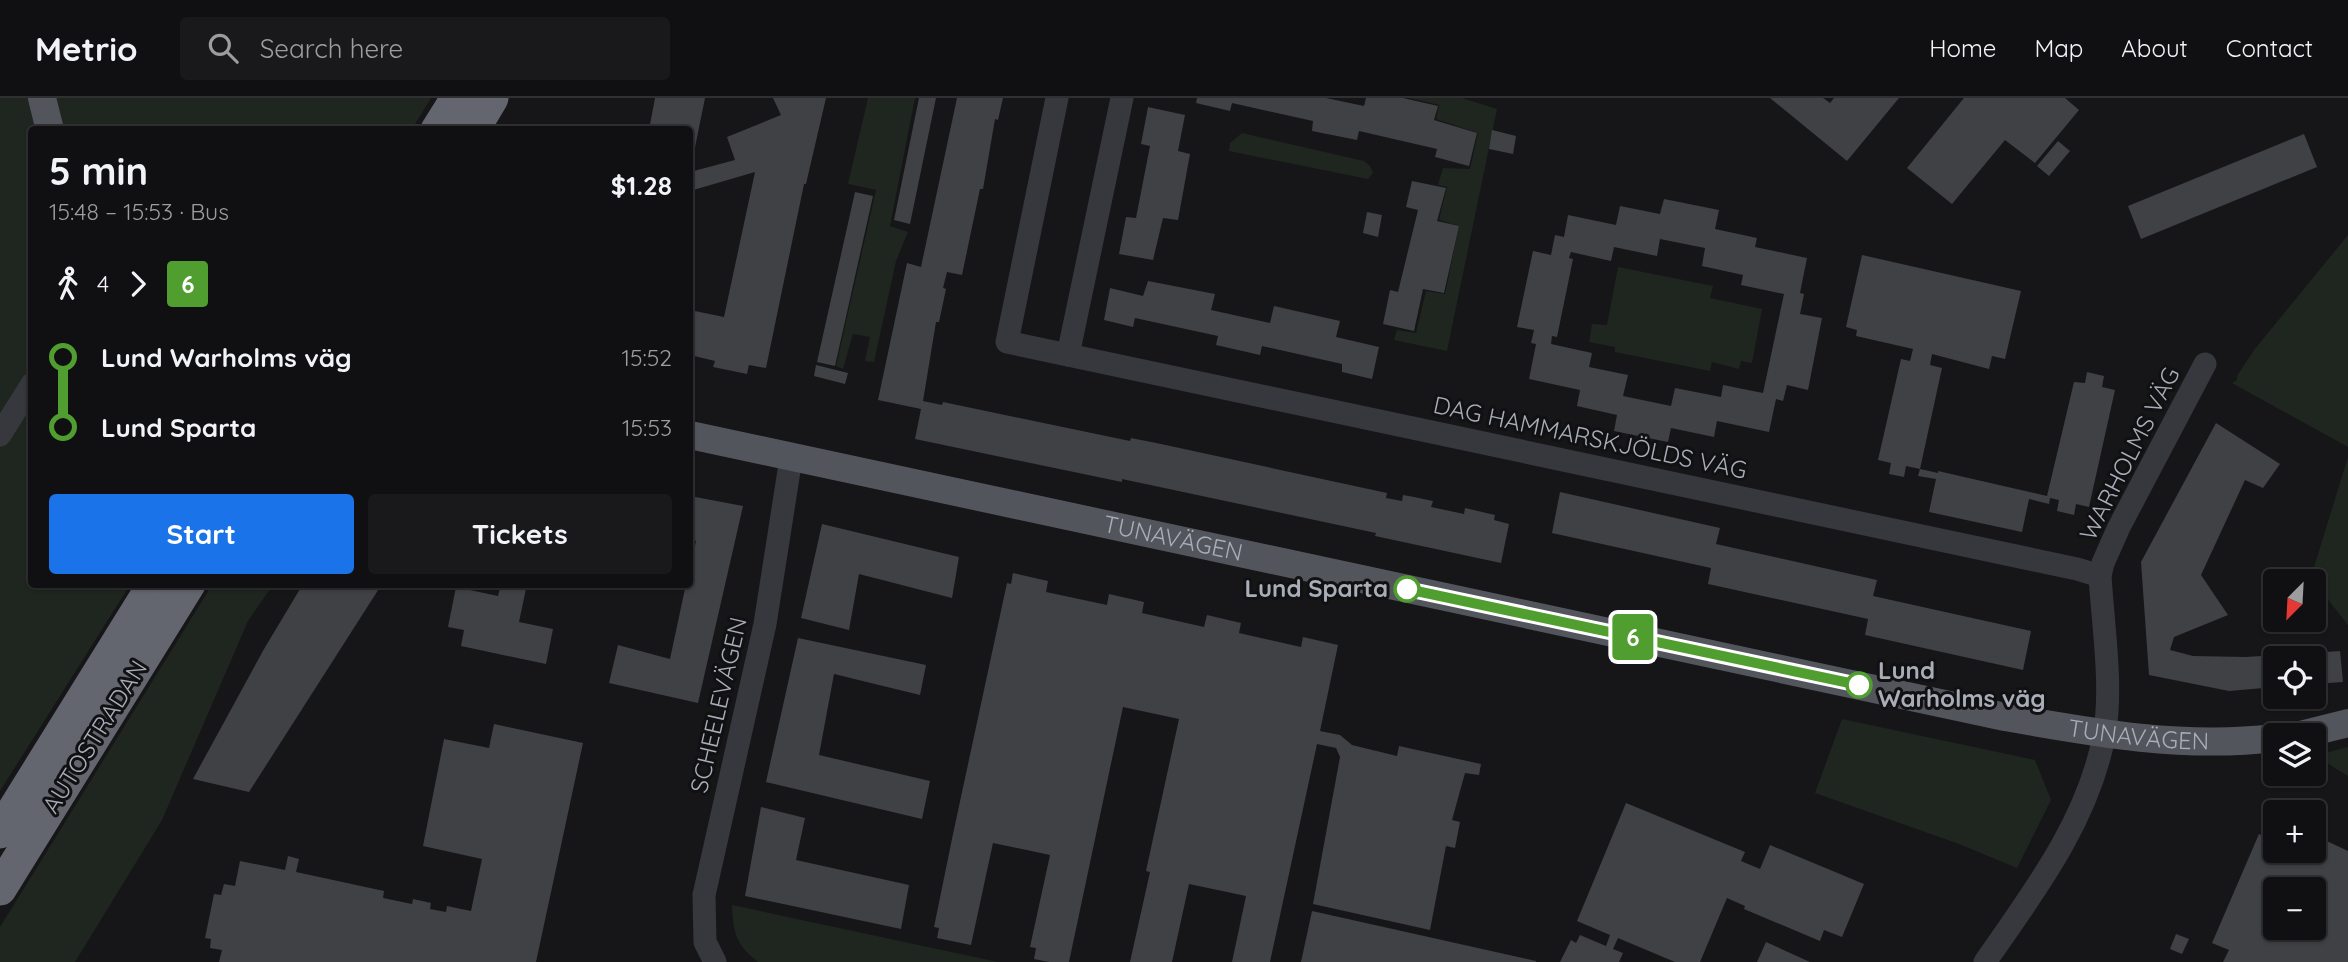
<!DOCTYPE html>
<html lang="en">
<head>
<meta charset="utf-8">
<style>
  :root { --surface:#101012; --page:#19191b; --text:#f1f3f6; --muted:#9c9d9f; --line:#303032; --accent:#1a73e8 }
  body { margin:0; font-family:Quicksand,sans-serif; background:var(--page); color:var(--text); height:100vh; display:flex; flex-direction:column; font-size:26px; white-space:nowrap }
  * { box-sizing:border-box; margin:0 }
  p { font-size:23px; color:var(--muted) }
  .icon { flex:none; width:38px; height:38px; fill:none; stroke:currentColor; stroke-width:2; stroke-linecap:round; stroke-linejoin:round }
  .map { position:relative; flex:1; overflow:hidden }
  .sheet { position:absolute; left:28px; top:28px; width:665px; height:462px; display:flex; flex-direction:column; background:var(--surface); border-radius:7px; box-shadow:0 2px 5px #0004,0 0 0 2px var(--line) }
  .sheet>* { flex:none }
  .badge { padding:0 14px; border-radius:5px; font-size:24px; line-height:46px }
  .needle { width:46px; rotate:204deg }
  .tools { position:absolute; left:2263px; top:471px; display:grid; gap:14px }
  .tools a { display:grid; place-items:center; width:63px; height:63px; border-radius:7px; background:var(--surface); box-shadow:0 2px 5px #0004,0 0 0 2px var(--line); font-size:35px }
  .map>.badge { position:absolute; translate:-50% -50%; box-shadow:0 0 0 4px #fff }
  .legs { display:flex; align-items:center; gap:10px; height:77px; padding:0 21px; font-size:23px }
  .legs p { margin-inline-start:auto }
  .summary { display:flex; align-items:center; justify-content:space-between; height:119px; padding:0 21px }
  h1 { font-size:38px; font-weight:700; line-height:52px }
  .primary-button { display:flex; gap:14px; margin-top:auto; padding:14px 21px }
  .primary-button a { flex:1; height:80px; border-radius:7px; background:var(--accent); color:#fff; font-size:28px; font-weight:700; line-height:80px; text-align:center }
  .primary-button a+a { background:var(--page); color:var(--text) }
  ul { padding:0 21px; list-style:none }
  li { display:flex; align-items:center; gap:24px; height:70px; font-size:26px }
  li i { display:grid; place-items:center; width:10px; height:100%; margin:0 9px; background:currentColor }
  li i::after { content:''; width:18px; height:18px; margin:-9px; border:5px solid; border-radius:50%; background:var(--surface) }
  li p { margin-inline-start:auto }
  li:first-child i { background:linear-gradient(#0000 50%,currentColor 0) }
  li:last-child i { background:linear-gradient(currentColor 50%,#0000 0) }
  header { display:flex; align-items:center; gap:42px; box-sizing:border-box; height:98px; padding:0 35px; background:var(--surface); border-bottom:2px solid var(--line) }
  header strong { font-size:33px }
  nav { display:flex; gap:38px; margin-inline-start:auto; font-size:24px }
  .search { width:490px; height:63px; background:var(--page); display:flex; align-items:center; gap:18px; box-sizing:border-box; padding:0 24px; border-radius:7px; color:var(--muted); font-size:26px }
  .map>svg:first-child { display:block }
  .green { fill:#1e261f }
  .building { fill:#404145; fill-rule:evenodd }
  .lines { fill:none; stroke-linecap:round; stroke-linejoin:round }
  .minor { stroke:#37383d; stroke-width:23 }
  .major { stroke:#53555c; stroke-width:28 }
  .highway { stroke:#63666e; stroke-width:33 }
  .line-1-casing { stroke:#fff; stroke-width:16 }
  .line-1 { stroke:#509e2f; stroke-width:10 }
  .stop-1-dot { fill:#fff; stroke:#509e2f; stroke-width:3.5 }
  .labels { text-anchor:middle; stroke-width:6; stroke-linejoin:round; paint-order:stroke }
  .street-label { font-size:24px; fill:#a8adb8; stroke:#111113 }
  .stop-label { font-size:24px; font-weight:bold; fill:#a8adb8; stroke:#111113; text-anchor:end }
</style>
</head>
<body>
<header>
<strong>Metrio</strong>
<div class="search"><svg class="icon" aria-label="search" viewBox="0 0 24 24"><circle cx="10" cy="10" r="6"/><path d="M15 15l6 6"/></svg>Search here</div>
<nav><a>Home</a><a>Map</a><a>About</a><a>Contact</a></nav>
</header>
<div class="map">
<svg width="2348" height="864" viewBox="0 0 2348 864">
  <rect width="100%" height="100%" fill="#161618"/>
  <!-- green -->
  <g class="green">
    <path d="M 0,0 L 431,0 L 412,31 L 32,32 L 32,486 L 130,487 L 0,693 Z"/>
    <path d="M 868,0 L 915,0 L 890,128 L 908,134 L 896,163 L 874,264 L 865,263 L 870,239 L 853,236 L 843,271 L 836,268 L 876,92 L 848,86 Z"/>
    <path d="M 1409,0 L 1462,0 L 1497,11 L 1447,253 L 1394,242 L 1397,232 L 1416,235 L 1426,193 L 1445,196 L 1459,128 L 1439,122 L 1447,89 L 1438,87 L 1443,70 L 1470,71 L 1478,35 L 1436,21 L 1439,7 Z"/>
    <path d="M 1242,35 L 1364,63 L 1370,68 L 1373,75 L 1368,81 L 1229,53 L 1230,45 Z"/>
    <path d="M 2348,137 L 2348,349 L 2232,285 L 2237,282 L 2237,278 L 2254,252 Z"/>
    <path d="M 1618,169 L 1713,188 L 1710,200 L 1762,211 L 1752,265 L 1741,263 L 1739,271 L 1712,264 L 1710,273 L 1615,254 L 1615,249 L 1589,244 L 1592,226 L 1607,227 Z"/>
    <path d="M 2348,359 L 2348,527 L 2318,489 L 2314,491 L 2311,479 Z"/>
    <path d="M 212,487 L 273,487 L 248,523 L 162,722 L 75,864 L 0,864 L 0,829 Z"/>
    <path d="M 1842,621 L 2035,662 L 2051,702 L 2017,770 L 1959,746 L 1815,695 Z"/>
    <path d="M 2348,649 L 2348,678 L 2317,659 L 2321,656 Z"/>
    <path d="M 732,807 L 998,864 L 758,864 C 736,847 733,835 732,807 Z"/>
  </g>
  <!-- building -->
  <g class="building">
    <path d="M 655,0 L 705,0 L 691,69 L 690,32 L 649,32 Z"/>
    <path d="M 773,0 L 826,0 L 806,86 L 804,86 L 766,270 L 749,267 L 747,276 L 713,269 L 715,263 L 690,257 L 690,212 L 724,219 L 755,74 L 690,93 L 690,74 L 735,62 L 727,39 L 781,17 Z"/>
    <path d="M 919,0 L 936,0 L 910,126 L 894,122 Z"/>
    <path d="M 957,0 L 1003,0 L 998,22 L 995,21 L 983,91 L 980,91 L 962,177 L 947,174 L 943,190 L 946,191 L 939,224 L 936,224 L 923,303 L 942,307 L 943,304 L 1130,343 L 1131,340 L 1161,346 L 1387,395 L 1386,400 L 1402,403 L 1403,397 L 1414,399 L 1433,403 L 1431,409 L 1464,416 L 1465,410 L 1495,417 L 1494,422 L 1509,426 L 1501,465 L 1375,438 L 1376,435 L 1122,381 L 1122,384 L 915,341 L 921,311 L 878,302 L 907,165 L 921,169 Z"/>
    <path d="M 1197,0 L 1326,0 L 1364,8 L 1366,0 L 1403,0 L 1438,8 L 1434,22 L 1477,35 L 1469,68 L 1435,59 L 1437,51 L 1359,33 L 1357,42 L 1312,33 L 1313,23 L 1232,5 L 1230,13 L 1196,5 Z"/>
    <path d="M 1770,0 L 1823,0 L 1830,5 L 1834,0 L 1899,0 L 1847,63 Z"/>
    <path d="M 1964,0 L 2065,0 L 2079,12 L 2035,65 L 2005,42 L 1952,106 L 1907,70 Z"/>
    <path d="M 1148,9 L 1185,17 L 1178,53 L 1190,56 L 1178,122 L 1163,120 L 1153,162 L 1119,156 L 1126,119 L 1136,120 L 1150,48 L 1141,46 Z"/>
    <path d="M 1492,32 L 1516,38 L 1513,56 L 1489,51 Z"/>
    <path d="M 2304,36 L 2317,69 L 2141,141 L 2128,108 Z"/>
    <path d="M 2058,43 L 2070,53 L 2049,78 L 2037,68 Z"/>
    <path d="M 1412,83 L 1446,90 L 1437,123 L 1459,128 L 1444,195 L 1423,191 L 1414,233 L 1383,226 L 1390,192 L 1398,194 L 1418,112 L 1406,109 Z"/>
    <path d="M 855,94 L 873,98 L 835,268 L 817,264 Z"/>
    <path d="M 1664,101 L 1719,112 L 1715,131 L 1757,140 L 1755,149 L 1807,160 L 1800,195 L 1804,196 L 1800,216 L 1822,220 L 1808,292 L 1787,287 L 1783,303 L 1776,301 L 1769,334 L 1717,323 L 1714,339 L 1671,330 L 1668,344 L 1614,333 L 1617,317 L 1577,308 L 1580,292 L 1529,281 L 1536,246 L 1531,245 L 1534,232 L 1517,229 L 1533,153 L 1551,157 L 1555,137 L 1564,139 L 1568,117 L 1616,127 L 1620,108 L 1660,116 ZM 1660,141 L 1705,150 L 1702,168 L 1743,177 L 1741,187 L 1784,196 L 1763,295 L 1723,287 L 1721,299 L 1675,290 L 1671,308 L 1623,298 L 1628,277 L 1589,269 L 1592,255 L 1551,246 L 1552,238 L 1557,239 L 1573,161 L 1569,160 L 1571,154 L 1611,163 L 1614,149 L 1657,158 Z"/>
    <path d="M 1367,114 L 1382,117 L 1378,139 L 1363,135 Z"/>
    <path d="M 1862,157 L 2021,193 L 2005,261 L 1992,258 L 1989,271 L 1932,256 L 1930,267 L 1942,270 L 1920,371 L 1906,368 L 1904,379 L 1889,376 L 1891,365 L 1878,362 L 1901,261 L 1910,263 L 1913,251 L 1856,238 L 1857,232 L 1846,229 Z"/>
    <path d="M 1148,183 L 1215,196 L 1211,212 L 1270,225 L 1274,208 L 1340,223 L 1336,239 L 1379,249 L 1372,281 L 1342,274 L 1342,266 L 1262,248 L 1260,257 L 1216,247 L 1218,238 L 1135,220 L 1133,229 L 1104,222 L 1110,190 L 1143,198 Z"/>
    <path d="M 816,267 L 848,275 L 845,286 L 814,278 Z"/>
    <path d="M 2087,274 L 2104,278 L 2102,289 L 2115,292 L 2089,409 L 2076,406 L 2074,417 L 2057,413 L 2059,402 L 2050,400 L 2049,406 L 2029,401 L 2022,434 L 1929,414 L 1936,381 L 1918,378 L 1920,371 L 1938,375 L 1938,373 L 2047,398 L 2074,284 L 2085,285 Z"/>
    <path d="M 2216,325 L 2280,366 L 2263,390 L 2245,382 L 2201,477 L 2228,517 L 2174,539 L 2170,552 L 2193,558 L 2246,559 L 2340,553 L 2343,584 L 2314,586 L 2314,560 L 2275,560 L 2275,589 L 2229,593 L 2149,577 L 2141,464 Z"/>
    <path d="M 1560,394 L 1720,430 L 1716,446 L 1877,482 L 1873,498 L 2031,533 L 2023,572 L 1865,537 L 1868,521 L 1708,486 L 1711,470 L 1552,435 Z"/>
    <path d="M 690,398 L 743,408 L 698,605 L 609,585 L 618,547 L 670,561 L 686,486 L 690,486 L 690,472 L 696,443 L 690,441 Z"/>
    <path d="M 822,426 L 959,459 L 952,500 L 859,476 L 849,532 L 801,520 Z"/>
    <path d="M 1013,475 L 1048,483 L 1046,494 L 1107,507 L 1109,496 L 1144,504 L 1142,515 L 1204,529 L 1207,517 L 1241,525 L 1239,535 L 1301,549 L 1303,539 L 1338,547 L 1320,633 L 1340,637 L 1352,647 L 1397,658 L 1399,648 L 1481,666 L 1479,677 L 1465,675 L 1452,722 L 1460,724 L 1455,750 L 1446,748 L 1430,832 L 1313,806 L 1340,659 L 1336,650 L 1317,646 L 1270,864 L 1232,864 L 1246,798 L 1189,786 L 1172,864 L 1130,864 L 1150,774 L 1146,773 L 1179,621 L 1123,609 L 1069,864 L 1049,864 L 1034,861 L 1036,850 L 1030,849 L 1050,757 L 993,745 L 971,847 L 937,840 L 939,830 L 934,829 L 953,736 L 1007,485 L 1011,486 Z"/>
    <path d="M 303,486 L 382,486 L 249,694 L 193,681 L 264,551 Z"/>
    <path d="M 501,486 L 527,486 L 519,524 L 553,531 L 546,566 L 461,548 L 464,532 L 448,529 L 456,489 L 498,498 Z"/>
    <path d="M 798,540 L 926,567 L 920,597 L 834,576 L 819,657 L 930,683 L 922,721 L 766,684 Z"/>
    <path d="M 494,626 L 583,645 L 536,864 L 219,864 L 222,852 L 210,850 L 211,841 L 205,840 L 214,796 L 221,797 L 224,786 L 235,788 L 240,763 L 285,772 L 288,758 L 299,761 L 296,774 L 384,793 L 383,800 L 412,806 L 413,801 L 431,805 L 430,811 L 446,814 L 447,808 L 471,813 L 482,761 L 423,748 L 444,641 L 489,650 Z"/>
    <path d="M 1626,705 L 1745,754 L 1741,763 L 1760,771 L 1770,747 L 1864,786 L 1842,839 L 1824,832 L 1820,843 L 1744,811 L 1745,808 L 1727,800 L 1700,864 L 1675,864 L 1618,840 L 1613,851 L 1623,855 L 1619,864 L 1560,864 L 1571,842 L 1576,845 L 1580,837 L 1606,848 L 1610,837 L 1577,823 Z"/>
    <path d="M 761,709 L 805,720 L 796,762 L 909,787 L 901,831 L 745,798 Z"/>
    <path d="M 2259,736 L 2275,743 L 2275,752 L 2314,752 L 2314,737 L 2348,753 L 2348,864 L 2223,864 L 2229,852 L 2212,845 ZM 2275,791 L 2314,791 L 2314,830 L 2275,830 Z"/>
    <path d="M 1312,813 L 1536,863 L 1536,864 L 1301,864 Z"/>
    <path d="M 2176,836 L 2189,841 L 2182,856 L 2170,851 Z"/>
    <path d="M 1766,844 L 1810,864 L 1757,864 Z"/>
  </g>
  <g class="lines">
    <!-- minor -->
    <g class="minor">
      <path d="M 1057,0 L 1007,244 L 2077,471 L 2100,478"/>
      <path d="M 1068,257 L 1122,0"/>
      <path d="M 0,337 L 32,286"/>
      <path d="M 715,864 L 705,844 L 704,797 L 765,526 L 791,360"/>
      <path d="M 1985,864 C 2033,795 2088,723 2104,638 C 2113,591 2103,527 2100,478 L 2103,465 L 2119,429 L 2205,266"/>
    </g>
    <!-- major -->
    <g class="major">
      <path d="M 42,0 L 50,32"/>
      <path id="s1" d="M 690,337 L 2005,619 C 2095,635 2184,651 2275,640"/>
      <path d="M 2300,637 L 2348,625"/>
    </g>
    <!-- highway -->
    <g class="highway">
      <path d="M 437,32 L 457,0"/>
      <path d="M 473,32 L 492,0"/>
      <path d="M 0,734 L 154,486"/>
      <path d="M 0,791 L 189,486"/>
    </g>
  </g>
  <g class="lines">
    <defs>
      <path id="line-1" d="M 1407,491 L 1859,587"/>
    </defs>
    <!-- line-1 casing -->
    <use href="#line-1" class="line-1-casing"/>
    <!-- line-1 -->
    <use href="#line-1" class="line-1"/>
  </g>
  <!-- markers -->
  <g class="stop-1-dot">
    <circle cx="1407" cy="491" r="12"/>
    <circle cx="1859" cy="587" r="12"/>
  </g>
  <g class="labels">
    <!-- street labels -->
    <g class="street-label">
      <text transform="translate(1590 340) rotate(12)" y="8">DAG HAMMARSKJÖLDS VÄG</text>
      <text transform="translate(2130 356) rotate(-63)" y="8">WARHOLMS VÄG</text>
      <text dy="8" stroke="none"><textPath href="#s1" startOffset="494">TUNAVÄGEN</textPath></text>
      <text transform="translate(719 607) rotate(-77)" y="8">SCHEELEVÄGEN</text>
      <text dy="8" stroke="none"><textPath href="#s1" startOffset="1480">TUNAVÄGEN</textPath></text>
      <text transform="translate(95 639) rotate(-58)" y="8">AUTOSTRADAN</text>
    </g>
    <!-- stop labels -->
    <g class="stop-label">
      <text x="1388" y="499">Lund Sparta</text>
      <text x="1878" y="581" text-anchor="start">Lund<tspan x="1878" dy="28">Warholms väg</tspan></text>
    </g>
  </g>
</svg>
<div class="tools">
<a><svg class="needle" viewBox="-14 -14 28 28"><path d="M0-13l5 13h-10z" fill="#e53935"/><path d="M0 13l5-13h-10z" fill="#9c9d9f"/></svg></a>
<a><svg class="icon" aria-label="locate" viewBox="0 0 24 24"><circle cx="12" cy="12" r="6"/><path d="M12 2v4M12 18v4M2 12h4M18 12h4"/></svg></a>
<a><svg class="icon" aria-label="layers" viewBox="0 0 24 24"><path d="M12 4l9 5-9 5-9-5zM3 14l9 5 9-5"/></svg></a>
<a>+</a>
<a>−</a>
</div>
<b class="badge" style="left:1633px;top:539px;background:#509e2f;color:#fff">6</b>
<section class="sheet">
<div class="summary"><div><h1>5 min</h1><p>15:48 – 15:53 · Bus</p></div><b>$1.28</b></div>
<div class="legs"><svg class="icon" aria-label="walk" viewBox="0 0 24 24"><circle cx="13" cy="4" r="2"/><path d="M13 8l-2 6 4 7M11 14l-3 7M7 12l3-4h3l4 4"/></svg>4<svg class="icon" aria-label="forward" viewBox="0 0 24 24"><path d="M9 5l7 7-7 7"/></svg><b class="badge" style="background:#509e2f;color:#fff">6</b></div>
<ul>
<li><i style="color:#509e2f"></i><b>Lund Warholms väg</b><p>15:52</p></li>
<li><i style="color:#509e2f"></i><b>Lund Sparta</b><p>15:53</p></li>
</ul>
<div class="primary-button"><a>Start</a><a>Tickets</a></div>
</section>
</div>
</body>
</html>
